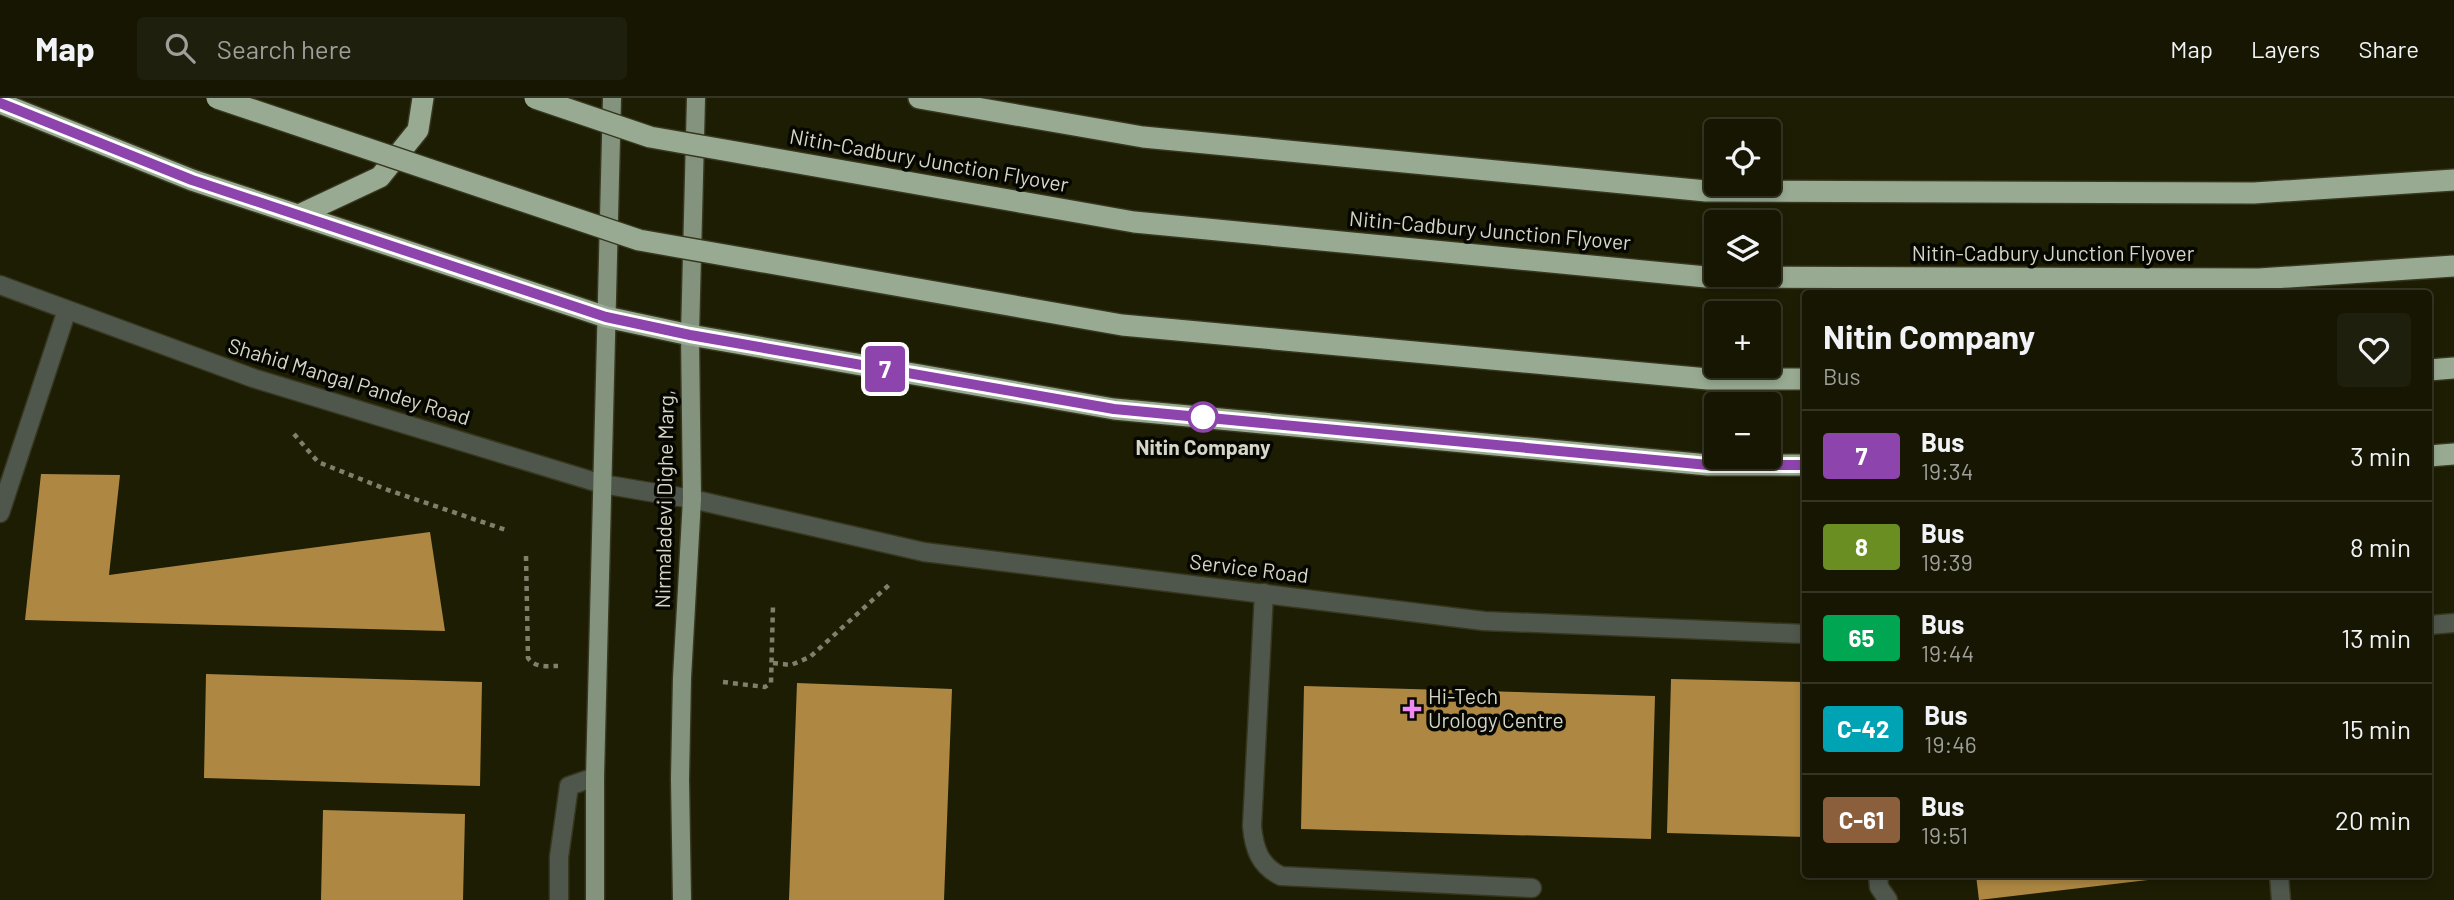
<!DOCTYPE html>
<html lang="en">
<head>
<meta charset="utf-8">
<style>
  :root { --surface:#161603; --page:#1f1f0d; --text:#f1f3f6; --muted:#9e9f9a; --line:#353525 }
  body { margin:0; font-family:Barlow,sans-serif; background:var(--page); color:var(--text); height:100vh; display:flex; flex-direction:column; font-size:26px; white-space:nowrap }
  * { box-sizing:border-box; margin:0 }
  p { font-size:23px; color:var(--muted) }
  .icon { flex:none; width:38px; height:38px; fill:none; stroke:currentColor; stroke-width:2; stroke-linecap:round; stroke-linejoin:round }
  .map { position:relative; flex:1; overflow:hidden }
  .drawer { position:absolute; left:1802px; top:192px; width:630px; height:588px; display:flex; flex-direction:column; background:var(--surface); border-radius:7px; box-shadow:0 4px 10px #0003,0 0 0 2px var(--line) }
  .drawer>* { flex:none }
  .badge { padding:0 14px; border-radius:5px; font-size:24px; line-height:46px }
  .controls { position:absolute; left:1704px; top:21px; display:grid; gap:14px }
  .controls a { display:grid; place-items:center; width:77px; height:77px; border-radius:7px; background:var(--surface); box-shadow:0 4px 10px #0003,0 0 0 2px var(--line); font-size:35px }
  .map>.badge { position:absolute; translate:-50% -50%; box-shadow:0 0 0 4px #fff }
  .round { display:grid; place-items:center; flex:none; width:74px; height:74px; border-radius:7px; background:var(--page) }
  .overview { display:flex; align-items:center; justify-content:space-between; height:119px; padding:0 21px }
  h1 { font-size:33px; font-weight:700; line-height:52px }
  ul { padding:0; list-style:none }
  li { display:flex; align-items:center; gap:21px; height:91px; padding:0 21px; border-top:2px solid var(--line) }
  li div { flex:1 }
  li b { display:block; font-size:26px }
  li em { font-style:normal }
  li .badge { min-width:77px; font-weight:700; text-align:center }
  header { display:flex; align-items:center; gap:42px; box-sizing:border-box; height:98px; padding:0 35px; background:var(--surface); border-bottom:2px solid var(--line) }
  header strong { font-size:33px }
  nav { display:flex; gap:38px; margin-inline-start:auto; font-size:24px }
  .search { width:490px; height:63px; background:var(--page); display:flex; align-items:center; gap:18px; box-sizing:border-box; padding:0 24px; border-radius:7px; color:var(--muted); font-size:26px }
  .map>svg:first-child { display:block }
  .building { fill:#ae8842 }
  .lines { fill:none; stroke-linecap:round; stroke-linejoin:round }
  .minor-casing { stroke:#37371f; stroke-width:21 }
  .major-casing { stroke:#37371f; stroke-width:21 }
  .highway-casing { stroke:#37371f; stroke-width:24 }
  .path { stroke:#7f806c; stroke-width:4.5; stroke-dasharray:5 5; stroke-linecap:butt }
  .minor { stroke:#4f574d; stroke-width:18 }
  .major { stroke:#83937e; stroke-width:18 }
  .highway { stroke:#98ab92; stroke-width:21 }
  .highway-bridge-casing { stroke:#37371f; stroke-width:24; stroke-linecap:butt }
  .highway-bridge { stroke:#98ab92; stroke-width:21 }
  .line-casing { stroke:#fff; stroke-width:16 }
  .line { stroke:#8e44ad; stroke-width:10 }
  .stop-dot { fill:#fff; stroke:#8e44ad; stroke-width:3.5 }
  .poi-dot { fill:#f18af4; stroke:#070701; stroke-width:2.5 }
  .labels { text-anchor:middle; stroke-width:7; stroke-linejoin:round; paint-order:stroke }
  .street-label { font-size:21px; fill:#d5d6c7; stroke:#070701 }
  .stop-label { font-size:21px; font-weight:bold; fill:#d5d6c7; stroke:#070701 }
  .poi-label { font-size:21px; fill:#d5d6c7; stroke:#070701; text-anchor:start }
</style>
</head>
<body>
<header>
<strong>Map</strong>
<div class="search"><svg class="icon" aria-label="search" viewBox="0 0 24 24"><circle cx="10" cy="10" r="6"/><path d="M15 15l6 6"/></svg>Search here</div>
<nav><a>Map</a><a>Layers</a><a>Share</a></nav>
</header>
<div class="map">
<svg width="2454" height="802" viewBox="0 0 2454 802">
  <rect width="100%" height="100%" fill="#1d1d04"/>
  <!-- building -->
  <g class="building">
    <path d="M 41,376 L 120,377 L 109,477 L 430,434 L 445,533 L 25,522 Z"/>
    <path d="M 206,576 L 482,584 L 480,688 L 204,680 Z"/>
    <path d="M 1671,581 L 1806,584 L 1806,739 L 1667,735 Z"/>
    <path d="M 797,585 L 952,591 L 944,802 L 789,802 Z"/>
    <path d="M 1304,588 L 1655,598 L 1651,741 L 1301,731 Z"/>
    <path d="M 323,712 L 465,716 L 463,802 L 321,802 Z"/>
    <path d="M 1976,777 L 2172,777 L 2173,779 L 1979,802 Z"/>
  </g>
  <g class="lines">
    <defs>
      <g id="minor">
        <path d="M 0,187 L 253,280 L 602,386 L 692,401 L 924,454 L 1484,523 L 1806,536"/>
        <path d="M 0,415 L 67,212"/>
        <path d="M 1264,495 L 1252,728 C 1254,751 1260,768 1281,778 L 1532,790"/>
        <path d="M 2429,527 L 2454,525"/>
        <path d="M 1878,777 L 1879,789 L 1888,802"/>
        <path d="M 2279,777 L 2281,802"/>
        <path d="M 559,802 L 559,759 L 569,688 L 595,679"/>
      </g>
      <g id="major">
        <path d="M 595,802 L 595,679 L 612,0"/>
        <path d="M 682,802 L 680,681 L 682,580 L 692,401 L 690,237 L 696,0"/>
      </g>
      <g id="highway">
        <path d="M 919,0 L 1143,39 L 1706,93 L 2254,95 L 2454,82"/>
        <path d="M 0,5 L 192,82 L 606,219 L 690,237 L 1114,311 L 1708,367 L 1806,367"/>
        <path d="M 299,117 L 380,79 L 418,32 L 423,0"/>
        <path d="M 2429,272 L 2454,270"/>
        <path d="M 2429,358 L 2454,356"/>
      </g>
    </defs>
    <!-- minor casing -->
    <use href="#minor" class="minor-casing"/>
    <!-- major casing -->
    <use href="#major" class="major-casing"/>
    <!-- highway casing -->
    <use href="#highway" class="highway-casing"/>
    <!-- path -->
    <g class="path">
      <path d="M 294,336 L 318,364 L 388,392 L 506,432"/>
      <path d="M 526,458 L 528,560 C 535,570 547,568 558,568"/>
      <path d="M 773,565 L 791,567 L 810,559 L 889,487"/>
      <path d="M 723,584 L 765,589 L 771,585 L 773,507"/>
    </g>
    <!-- minor -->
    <use href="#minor" class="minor"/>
    <!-- major -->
    <use href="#major" class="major"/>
    <!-- highway -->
    <use href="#highway" class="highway"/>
    <defs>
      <g id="highway-bridge">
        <path d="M 217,0 L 639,142 L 1122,227 L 1708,281 L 1806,281"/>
        <path d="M 535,0 L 650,39 L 1134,124 L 1706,179 L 2259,181 L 2454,168"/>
      </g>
    </defs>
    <!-- highway-bridge casing -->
    <use href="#highway-bridge" class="highway-bridge-casing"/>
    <!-- highway-bridge -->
    <use href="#highway-bridge" class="highway-bridge"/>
  </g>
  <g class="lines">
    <defs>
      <path id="line" d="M 0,5 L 192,82 L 606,219 L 690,237 L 1114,311 L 1708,367 L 1806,367"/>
    </defs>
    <!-- line casing -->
    <use href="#line" class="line-casing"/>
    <!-- line -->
    <use href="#line" class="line"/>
  </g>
  <!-- markers -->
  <circle class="stop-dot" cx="1203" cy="319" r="14"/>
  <path class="poi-dot" d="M1408.5 600.5h7v7h7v7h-7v7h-7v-7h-7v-7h7z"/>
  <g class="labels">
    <!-- street labels -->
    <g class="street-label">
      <text transform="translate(929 63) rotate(10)" y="7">Nitin-Cadbury Junction Flyover</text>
      <text transform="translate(1490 133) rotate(5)" y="7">Nitin-Cadbury Junction Flyover</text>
      <text x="2053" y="163">Nitin-Cadbury Junction Flyover</text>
      <text transform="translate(349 284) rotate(17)" y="7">Shahid Mangal Pandey Road</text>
      <text transform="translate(665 401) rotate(-89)" y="7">Nirmaladevi Dighe Marg,</text>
      <text transform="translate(1249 471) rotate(7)" y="7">Service Road</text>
    </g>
    <!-- stop labels -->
    <g class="stop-label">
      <text x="1203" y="357">Nitin Company</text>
    </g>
    <!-- poi labels -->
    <g class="poi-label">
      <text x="1428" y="606">Hi-Tech<tspan x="1428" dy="24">Urology Centre</tspan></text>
    </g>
  </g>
</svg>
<div class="controls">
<a><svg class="icon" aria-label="locate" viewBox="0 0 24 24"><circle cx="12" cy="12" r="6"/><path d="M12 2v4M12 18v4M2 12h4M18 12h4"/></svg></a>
<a><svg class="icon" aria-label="layers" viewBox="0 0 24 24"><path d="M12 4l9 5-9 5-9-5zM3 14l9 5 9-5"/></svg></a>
<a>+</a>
<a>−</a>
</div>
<b class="badge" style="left:885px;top:271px;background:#8e44ad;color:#fff">7</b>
<section class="drawer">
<div class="overview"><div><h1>Nitin Company</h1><p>Bus</p></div><a class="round"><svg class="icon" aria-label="heart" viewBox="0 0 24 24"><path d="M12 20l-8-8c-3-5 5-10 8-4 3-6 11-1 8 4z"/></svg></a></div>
<ul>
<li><span class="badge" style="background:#8e44ad;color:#fff">7</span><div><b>Bus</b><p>19:34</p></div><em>3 min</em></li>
<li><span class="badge" style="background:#6b8e23;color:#fff">8</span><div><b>Bus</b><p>19:39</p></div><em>8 min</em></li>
<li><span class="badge" style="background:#00a651;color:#fff">65</span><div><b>Bus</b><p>19:44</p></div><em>13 min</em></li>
<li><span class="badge" style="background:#00a3b4;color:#fff">C-42</span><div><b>Bus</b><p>19:46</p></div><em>15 min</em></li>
<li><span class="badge" style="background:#8b5e3c;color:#fff">C-61</span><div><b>Bus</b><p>19:51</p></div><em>20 min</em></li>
</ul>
</section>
</div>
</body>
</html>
